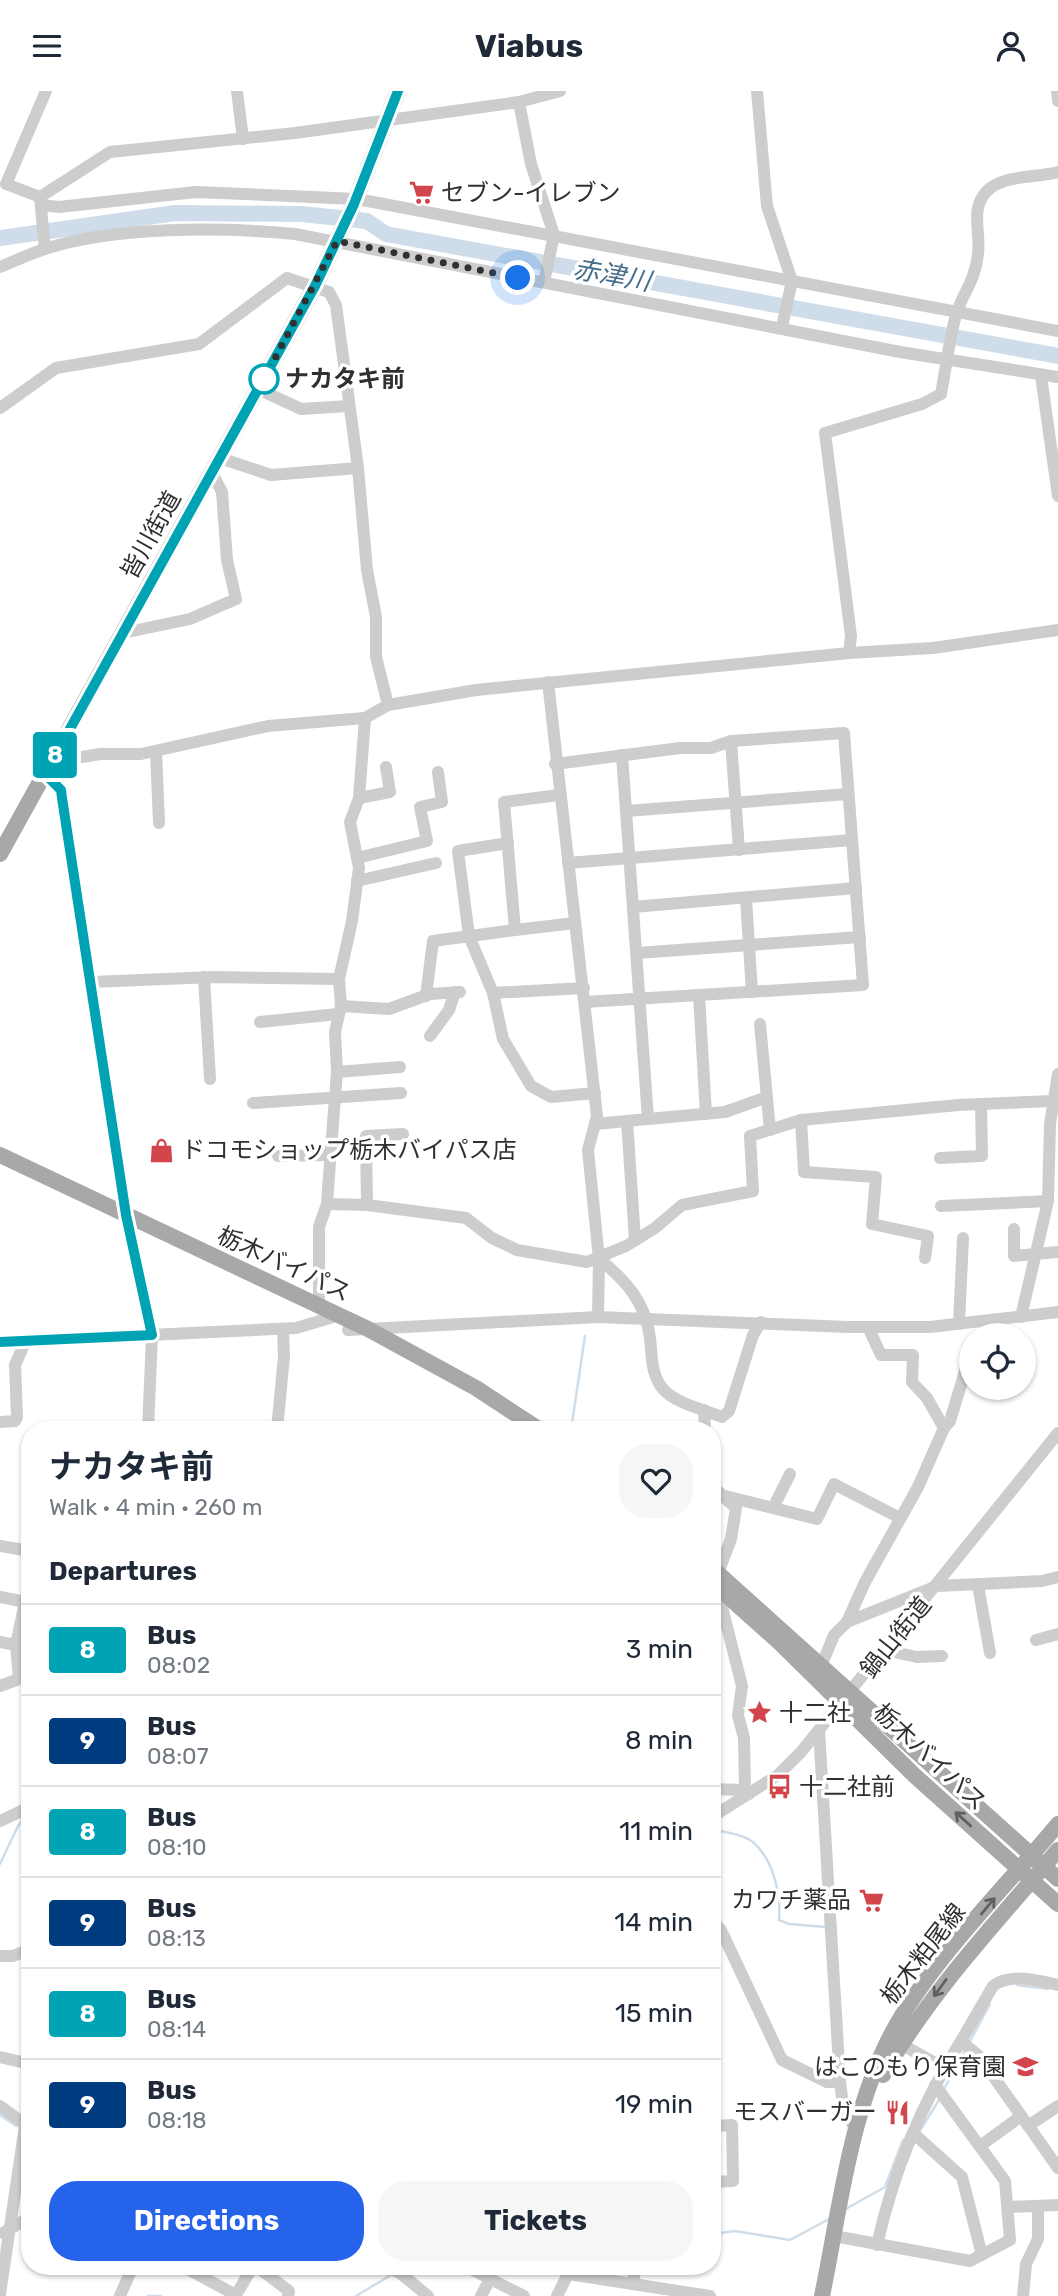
<!DOCTYPE html>
<html lang="en">
<head>
<meta charset="utf-8">
<style>
  :root { --surface:#fff; --page:#f6f6f7; --text:#1f2937; --muted:#747a83; --line:#e0e1e3; --accent:#2563eb }
  body { margin:0; font-family:Rubik,"Noto Sans JP",sans-serif; background:var(--page); color:var(--text); height:100vh; display:flex; flex-direction:column; font-size:26px; white-space:nowrap }
  * { box-sizing:border-box; margin:0 }
  p { font-size:23px; color:var(--muted) }
  .icon { flex:none; width:38px; height:38px; fill:none; stroke:currentColor; stroke-width:2; stroke-linecap:round; stroke-linejoin:round }
  .map { position:relative; flex:1; overflow:hidden }
  .details { position:absolute; left:21px; top:1330px; width:700px; height:854px; display:flex; flex-direction:column; background:var(--surface); border-radius:28px; box-shadow:0 2px 5px #0004 }
  .details>* { flex:none }
  .badge { padding:0 14px; border-radius:5px; font-size:24px; line-height:46px }
  .buttons { position:absolute; left:959px; top:1232px; display:grid; gap:14px }
  .buttons a { display:grid; place-items:center; width:77px; height:77px; border-radius:50%; background:var(--surface); box-shadow:0 2px 5px #0004; font-size:35px }
  .you { position:absolute; width:35px; height:35px; margin:-18px; border:5px solid #fff; border-radius:50%; background:#1a73e8; box-shadow:0 0 0 10px #1a73e833 }
  .map>.badge { position:absolute; translate:-50% -50%; box-shadow:0 0 0 4px #fff }
  h2 { padding:0 28px; font-size:26px; line-height:63px }
  .round { display:grid; place-items:center; flex:none; width:74px; height:74px; border-radius:28px; background:var(--page) }
  .headline { display:flex; align-items:center; justify-content:space-between; height:119px; padding:0 28px }
  h1 { font-size:33px; font-weight:700; line-height:52px }
  .cta { display:flex; gap:14px; margin-top:auto; padding:14px 28px }
  .cta a { flex:1; height:80px; border-radius:28px; background:var(--accent); color:#fff; font-size:28px; font-weight:700; line-height:80px; text-align:center }
  .cta a+a { background:var(--page); color:var(--text) }
  ul { padding:0; list-style:none }
  li { display:flex; align-items:center; gap:21px; height:91px; padding:0 28px; border-top:2px solid var(--line) }
  li div { flex:1 }
  li b { display:block; font-size:26px }
  li em { font-style:normal }
  li .badge { min-width:77px; font-weight:700; text-align:center }
  header { display:flex; justify-content:space-between; align-items:center; height:91px; padding:0 28px; background:var(--surface); font-size:32px; font-weight:700 }
  .map>svg:first-child { display:block }
  .lines { fill:none; stroke-linecap:round; stroke-linejoin:round }
  .stream { stroke:#cedde9; stroke-width:2.5 }
  .river { stroke:#cedde9; stroke-width:16 }
  .minor { stroke:#cdcdcd; stroke-width:12 }
  .major { stroke:#a8a8a8; stroke-width:16 }
  .oneway { stroke:#606060 }
  .line-casing { stroke:#fff; stroke-width:16 }
  .line { stroke:#00a3b4; stroke-width:10 }
  .walk { stroke:#303030; stroke-width:7; stroke-dasharray:0 12.6 }
  .stop-dot { fill:#fff; stroke:#00a3b4; stroke-width:3.5 }
  .labels { text-anchor:middle; stroke-width:7; stroke-linejoin:round; paint-order:stroke }
  .poi-label { font-size:24px; fill:#303030; stroke:#fff; text-anchor:start }
  .stop-label { font-size:24px; font-weight:bold; fill:#303030; stroke:#fff; text-anchor:start }
  .street-label { font-size:24px; fill:#303030; stroke:#fff }
  .water-label { font-size:26px; font-style:italic; fill:#466d8a; stroke:#fff }
</style>
</head>
<body>
<header><svg class="icon" aria-label="menu" viewBox="0 0 24 24"><path d="M4 6h16M4 12h16M4 18h16"/></svg>Viabus<svg class="icon" aria-label="person" viewBox="0 0 24 24"><circle cx="12" cy="8" r="4"/><path d="M4 21q1-7 8-7t8 7"/></svg></header>
<div class="map">
<svg width="1058" height="2205" viewBox="0 0 1058 2205">
  <rect width="100%" height="100%" fill="#fff"/>
  <g class="lines">
    <!-- stream -->
    <g class="stream">
      <path d="M 571,1339 L 585,1245"/>
      <path d="M 712,1738 C 725,1742 744,1743 754,1752 C 774,1770 781,1804 779,1829 L 789,1833 L 826,1836"/>
      <path d="M 0,1773 L 18,1735 L 27,1724"/>
      <path d="M 1017,1894 L 1048,1898"/>
      <path d="M 970,1950 L 990,1913"/>
      <path d="M 943,2000 L 965,1959"/>
      <path d="M 0,2024 L 16,2035"/>
      <path d="M 919,2041 L 939,2009"/>
      <path d="M 844,2119 L 885,2096 L 903,2049 L 907,2047"/>
      <path d="M 712,2143 L 735,2140 L 790,2149 L 829,2128"/>
      <path d="M 148,2205 L 161,2205"/>
      <path d="M 356,2205 L 391,2184"/>
    </g>
    <!-- river -->
    <path class="river" d="M 0,147 L 175,122 L 302,123 L 367,130 L 386,143 L 1058,265"/>
    <!-- minor -->
    <g class="minor">
      <path d="M 46,0 L 6,93 L 40,106 L 110,61 L 295,42 L 519,11 L 560,0"/>
      <path d="M 237,0 L 243,48"/>
      <path d="M 757,0 L 767,115 L 792,190 L 782,236"/>
      <path d="M 1057,0 L 1058,10"/>
      <path d="M 519,11 L 531,73 L 554,144 L 544,191"/>
      <path d="M 40,107 L 45,158"/>
      <path d="M 41,114 L 59,116 L 196,101 L 357,108 L 1058,240"/>
      <path d="M 0,176 C 15,170 29,163 45,158 C 115,135 221,136 295,143 L 900,261 L 1058,286"/>
      <path d="M 1041,285 L 1058,405"/>
      <path d="M 258,298 L 301,318 L 348,315"/>
      <path d="M 0,317 L 56,277 L 199,253 L 287,187 L 329,201 L 336,214 L 358,377 L 367,479 L 376,526 L 376,566 L 388,614"/>
      <path d="M 220,367 L 271,384 L 358,377"/>
      <path d="M 123,542 L 190,528 L 236,508 L 227,469 L 222,401 L 212,382"/>
      <path d="M 849,562 L 851,545 L 825,342 L 922,313 L 941,303 C 946,277 949,249 956,224 C 963,201 975,191 978,163 C 981,142 970,119 986,101 C 1003,83 1037,87 1058,81"/>
      <path d="M 548,591 L 597,1025 L 588,1059 L 599,1168 L 598,1226"/>
      <path d="M 731,650 L 739,759"/>
      <path d="M 156,660 L 159,732"/>
      <path d="M 54,666 L 59,670 L 100,663 L 141,663 L 268,635 L 365,627 L 388,614 L 476,599 L 849,562 L 933,557 L 1058,539"/>
      <path d="M 555,673 L 680,657 L 711,657 L 731,650 L 844,642 L 863,894 L 585,911"/>
      <path d="M 45,683 L 61,699 L 62,707 L 126,1124 L 152,1244 L 148,1339"/>
      <path d="M 559,704 L 504,711 L 515,839 L 575,832"/>
      <path d="M 359,707 L 390,701 L 386,676"/>
      <path d="M 626,720 L 848,703"/>
      <path d="M 508,752 L 458,760 L 469,845 L 493,902 L 503,948 L 531,995 L 551,1006 L 595,1002"/>
      <path d="M 357,767 L 427,750 L 420,716 L 442,711 L 438,681"/>
      <path d="M 568,772 L 852,749"/>
      <path d="M 357,790 L 436,772"/>
      <path d="M 746,807 L 752,901"/>
      <path d="M 633,816 L 856,797"/>
      <path d="M 637,862 L 860,846"/>
      <path d="M 204,886 L 210,988"/>
      <path d="M 92,891 L 214,886 L 339,888"/>
      <path d="M 493,902 L 584,897"/>
      <path d="M 699,904 L 706,1023"/>
      <path d="M 426,905 L 433,850 L 515,839"/>
      <path d="M 341,915 L 389,918 L 430,903 L 460,901"/>
      <path d="M 260,931 L 338,923"/>
      <path d="M 760,933 L 770,1039"/>
      <path d="M 430,945 L 449,919 L 455,901"/>
      <path d="M 337,981 L 400,976"/>
      <path d="M 253,1012 L 401,1002"/>
      <path d="M 648,1028 L 725,1021 L 767,1006"/>
      <path d="M 801,1029 L 804,1081 L 876,1086 L 872,1133 L 928,1145 L 925,1167"/>
      <path d="M 627,1030 L 635,1149"/>
      <path d="M 595,1033 L 648,1028 L 622,664"/>
      <path d="M 278,1065 L 331,1064"/>
      <path d="M 940,1067 L 982,1065 L 981,1013"/>
      <path d="M 327,1113 L 367,1114 L 466,1127 L 492,1147 L 517,1159 L 587,1171 L 626,1155 L 655,1137 L 682,1114 L 753,1100 L 750,1045 L 801,1029 L 958,1014 L 1052,1010"/>
      <path d="M 367,1114 L 366,1045 L 403,1043"/>
      <path d="M 941,1115 L 1048,1110"/>
      <path d="M 1014,1138 L 1014,1165 L 1058,1161"/>
      <path d="M 599,1168 C 626,1189 646,1212 650,1247 C 652,1265 651,1284 663,1298 C 675,1312 705,1319 722,1326 L 729,1320 L 753,1244 L 761,1231"/>
      <path d="M 319,1214 L 319,1136 L 327,1113 L 330,1071 L 337,981 L 335,941 L 341,915 L 339,888 L 352,830 L 359,777 L 350,731 L 359,707 L 365,627"/>
      <path d="M 1021,1226 L 1048,1110 L 1050,1033 L 1058,983"/>
      <path d="M 959,1233 L 963,1147"/>
      <path d="M 348,1239 L 598,1226 L 848,1236 L 930,1236 L 1058,1221"/>
      <path d="M 996,1244 L 996,1229"/>
      <path d="M 0,1251 L 296,1237 L 340,1224"/>
      <path d="M 704,1319 L 705,1339"/>
      <path d="M 0,1331 L 15,1330 L 17,1326 L 15,1274 L 26,1249"/>
      <path d="M 944,1337 L 950,1330 L 966,1277 L 971,1276"/>
      <path d="M 277,1339 L 284,1265 L 283,1238"/>
      <path d="M 712,1395 L 736,1417 L 731,1448 L 718,1482"/>
      <path d="M 725,1405 L 817,1428 L 834,1393 L 900,1427"/>
      <path d="M 773,1417 L 790,1383"/>
      <path d="M 0,1455 L 30,1460"/>
      <path d="M 978,1494 L 990,1562"/>
      <path d="M 724,1502 L 722,1516 L 742,1595 L 738,1624 L 744,1647 L 745,1699"/>
      <path d="M 0,1506 L 25,1511 L 30,1490"/>
      <path d="M 847,1531 L 937,1495 L 1042,1490 L 1058,1486"/>
      <path d="M 1036,1549 L 1058,1543"/>
      <path d="M 0,1551 L 16,1554"/>
      <path d="M 884,1559 L 917,1566 L 942,1565"/>
      <path d="M 822,1573 L 834,1544 L 847,1531 L 865,1491 L 918,1396 L 944,1337 L 927,1307 L 912,1291 L 913,1264 L 881,1264 L 868,1236"/>
      <path d="M 0,1595 L 19,1588 L 16,1554 L 25,1511 L 30,1512"/>
      <path d="M 819,1639 L 840,1991 L 843,2014 L 856,2040"/>
      <path d="M 712,1698 L 745,1699 L 749,1703"/>
      <path d="M 712,1726 L 778,1684 L 801,1661 L 1058,1342"/>
      <path d="M 0,1730 L 30,1716"/>
      <path d="M 712,1829 L 721,1839 L 782,1969 L 827,1991 L 840,1991"/>
      <path d="M 0,1865 L 13,1865 L 30,1858"/>
      <path d="M 961,1950 L 993,1895 C 1010,1882 1038,1889 1058,1894"/>
      <path d="M 901,1953 L 944,1977"/>
      <path d="M 0,1966 L 30,1973"/>
      <path d="M 0,2015 L 23,2032"/>
      <path d="M 712,2035 L 732,2034 L 733,2090 L 712,2091"/>
      <path d="M 1028,2035 L 1058,2015"/>
      <path d="M 913,2042 L 962,2086 L 982,2164"/>
      <path d="M 980,2055 L 1021,2025"/>
      <path d="M 1007,2116 L 1058,2114"/>
      <path d="M 3,2142 L 30,2126"/>
      <path d="M 834,2145 L 970,2170 L 1010,2149 L 1005,2090 L 935,1994"/>
      <path d="M 877,2154 C 893,2082 922,2012 961,1950 L 979,1965 L 1058,2077"/>
      <path d="M 182,2175 L 236,2204 L 253,2175"/>
      <path d="M 256,2175 L 289,2200 L 288,2205"/>
      <path d="M 385,2175 L 400,2182 L 428,2205"/>
      <path d="M 465,2175 L 524,2205"/>
      <path d="M 632,2175 L 635,2192"/>
      <path d="M 0,2203 L 30,2001"/>
      <path d="M 120,2205 L 133,2175"/>
      <path d="M 481,2205 L 490,2188 L 491,2175"/>
      <path d="M 557,2205 L 568,2183 L 710,2205"/>
      <path d="M 1023,2205 L 1026,2173 L 1038,2148 L 1038,2115"/>
    </g>
    <!-- major -->
    <g class="major">
      <path d="M 0,763 L 315,195 L 354,113 L 398,0"/>
      <path d="M 0,1064 L 368,1238 L 476,1297 L 540,1339"/>
      <path d="M 712,1477 L 1058,1788"/>
      <path d="M 712,1491 L 780,1552 L 914,1684 L 1058,1813"/>
      <path d="M 883,1984 C 930,1901 996,1832 1058,1759"/>
      <path d="M 822,2205 C 840,2118 850,2021 892,1942 C 931,1869 1004,1798 1058,1733"/>
    </g>
  </g>
  <!-- one-way arrows -->
  <defs><path id="oneway-shaft" d="M-6 0H5M1.5-3L5.5 0L1.5 3" fill="none" stroke-width="1.6" stroke-linecap="round" stroke-linejoin="round" transform="scale(1.75)"/></defs>
  <g class="oneway">
    <use href="#oneway-shaft" transform="translate(963 1728) rotate(-138)"/>
    <use href="#oneway-shaft" transform="translate(988 1815) rotate(-50)"/>
    <use href="#oneway-shaft" transform="translate(940 1897) rotate(126)"/>
  </g>
  <g class="lines">
    <defs>
      <path id="line" d="M 0,1251 L 152,1244 L 126,1124 L 62,707 L 61,699 L 45,683 L 315,195 L 354,113 L 398,0"/>
    </defs>
    <!-- line casing -->
    <use href="#line" class="line-casing"/>
    <!-- line -->
    <use href="#line" class="line"/>
    <!-- walk -->
    <path class="walk" d="M 264,288 L 337,150 L 518,187"/>
  </g>
  <!-- icons -->
  <defs>
    <symbol id="supermarket-bare" viewBox="-9 -9 18 18"><path d="M-6-5.5h2.5l.6 2H6L4.5 2H-2.5L-4.4-4H-6ZM-1.5 3.2a1.3 1.3 0 1 0 .1 0ZM3 3.2a1.3 1.3 0 1 0 .1 0Z" fill="#d2464b" stroke="#fff" stroke-width="2.5" paint-order="stroke"/></symbol>
    <symbol id="shop-bare" viewBox="-9 -9 18 18"><path d="M-5-2.5h2.3a2.7 3.5 0 0 1 5.4 0H5L5.5 6h-11ZM-1.5-2.5h3a1.5 2.3 0 0 0-3 0Z" fill="#d2464b" stroke="#fff" stroke-width="2.5" paint-order="stroke"/></symbol>
    <symbol id="sight-bare" viewBox="-9 -9 18 18"><path d="M0-6L1.8-2.2L6-1.7L2.9 1.2L3.7 5.4L0 3.3L-3.7 5.4L-2.9 1.2L-6-1.7L-1.8-2.2Z" fill="#d2464b" stroke="#fff" stroke-width="2.5" paint-order="stroke"/></symbol>
    <symbol id="bus-bare" viewBox="-9 -9 18 18"><path d="M-5-6H5V4H4V6H2V4H-2V6H-4V4H-5ZM-3.5-4V0h7V-4ZM-3.5 1.2v1.5H-2V1.2ZM2 1.2v1.5H3.5V1.2Z" fill="#d2464b" stroke="#fff" stroke-width="2.5" paint-order="stroke"/></symbol>
    <symbol id="school-bare" viewBox="-9 -9 18 18"><path d="M0-5L7-2L0 1L-7-2ZM-4 1L0 2.5L4 1V4Q0 6-4 4Z" fill="#d2464b" stroke="#fff" stroke-width="2.5" paint-order="stroke"/></symbol>
    <symbol id="restaurant-bare" viewBox="-9 -9 18 18"><path d="M-5-6h1v4h1v-4h1v4h1v-4h1v5L-1.5 .5V6h-2V.5L-5-1ZM5-6V6H3V1.5H1.5Q1.5-4 5-6Z" fill="#d2464b" stroke="#fff" stroke-width="2.5" paint-order="stroke"/></symbol>
  </defs>
  <g fill-rule="evenodd">
    <use href="#supermarket-bare" x="404" y="84" width="35" height="35"/>
    <use href="#shop-bare" x="144" y="1042" width="35" height="35"/>
    <use href="#sight-bare" x="742" y="1604" width="35" height="35"/>
    <use href="#bus-bare" x="762" y="1678" width="35" height="35"/>
    <use href="#supermarket-bare" x="854" y="1792" width="35" height="35"/>
    <use href="#school-bare" x="1008" y="1958" width="35" height="35"/>
    <use href="#restaurant-bare" x="880" y="2004" width="35" height="35"/>
  </g>
  <!-- markers -->
  <circle class="stop-dot" cx="264" cy="288" r="14"/>
  <g class="labels">
    <!-- poi labels -->
    <g class="poi-label">
      <text x="441" y="110">セブン-イレブン</text>
      <text x="181" y="1067">ドコモショップ栃木バイパス店</text>
      <text x="779" y="1630">十二社</text>
      <text x="799" y="1704">十二社前</text>
      <text x="851" y="1817" text-anchor="end">カワチ薬品</text>
      <text x="1006" y="1984" text-anchor="end">はこのもり保育園</text>
      <text x="877" y="2029" text-anchor="end">モスバーガー</text>
    </g>
    <!-- stop labels -->
    <g class="stop-label">
      <text x="285" y="296">ナカタキ前</text>
    </g>
    <!-- street labels -->
    <g class="street-label">
      <text transform="translate(151 444) rotate(-61)" y="8">皆川街道</text>
      <text transform="translate(284 1173) rotate(25)" y="8">栃木バイパス</text>
      <text transform="translate(896 1546) rotate(-51)" y="8">鍋山街道</text>
      <text transform="translate(930 1666) rotate(43)" y="8">栃木バイパス</text>
      <text transform="translate(923 1863) rotate(-52)" y="8">栃木粕尾線</text>
    </g>
    <!-- water labels -->
    <g class="water-label">
      <text transform="translate(612 184) rotate(10)" y="9">赤津川</text>
    </g>
  </g>
</svg>
<div class="buttons">
<a><svg class="icon" aria-label="locate" viewBox="0 0 24 24"><circle cx="12" cy="12" r="6"/><path d="M12 2v4M12 18v4M2 12h4M18 12h4"/></svg></a>
</div>
<div class="you" style="left:518px;top:187px"></div>
<b class="badge" style="left:55px;top:664px;background:#00a3b4;color:#fff">8</b>
<section class="details">
<div class="headline"><div><h1>ナカタキ前</h1><p>Walk · 4 min · 260 m</p></div><a class="round"><svg class="icon" aria-label="heart" viewBox="0 0 24 24"><path d="M12 20l-8-8c-3-5 5-10 8-4 3-6 11-1 8 4z"/></svg></a></div>
<h2>Departures</h2>
<ul>
<li><span class="badge" style="background:#00a3b4;color:#fff">8</span><div><b>Bus</b><p>08:02</p></div><em>3 min</em></li>
<li><span class="badge" style="background:#003b80;color:#fff">9</span><div><b>Bus</b><p>08:07</p></div><em>8 min</em></li>
<li><span class="badge" style="background:#00a3b4;color:#fff">8</span><div><b>Bus</b><p>08:10</p></div><em>11 min</em></li>
<li><span class="badge" style="background:#003b80;color:#fff">9</span><div><b>Bus</b><p>08:13</p></div><em>14 min</em></li>
<li><span class="badge" style="background:#00a3b4;color:#fff">8</span><div><b>Bus</b><p>08:14</p></div><em>15 min</em></li>
<li><span class="badge" style="background:#003b80;color:#fff">9</span><div><b>Bus</b><p>08:18</p></div><em>19 min</em></li>
</ul>
<div class="cta"><a>Directions</a><a>Tickets</a></div>
</section>
</div>
</body>
</html>
